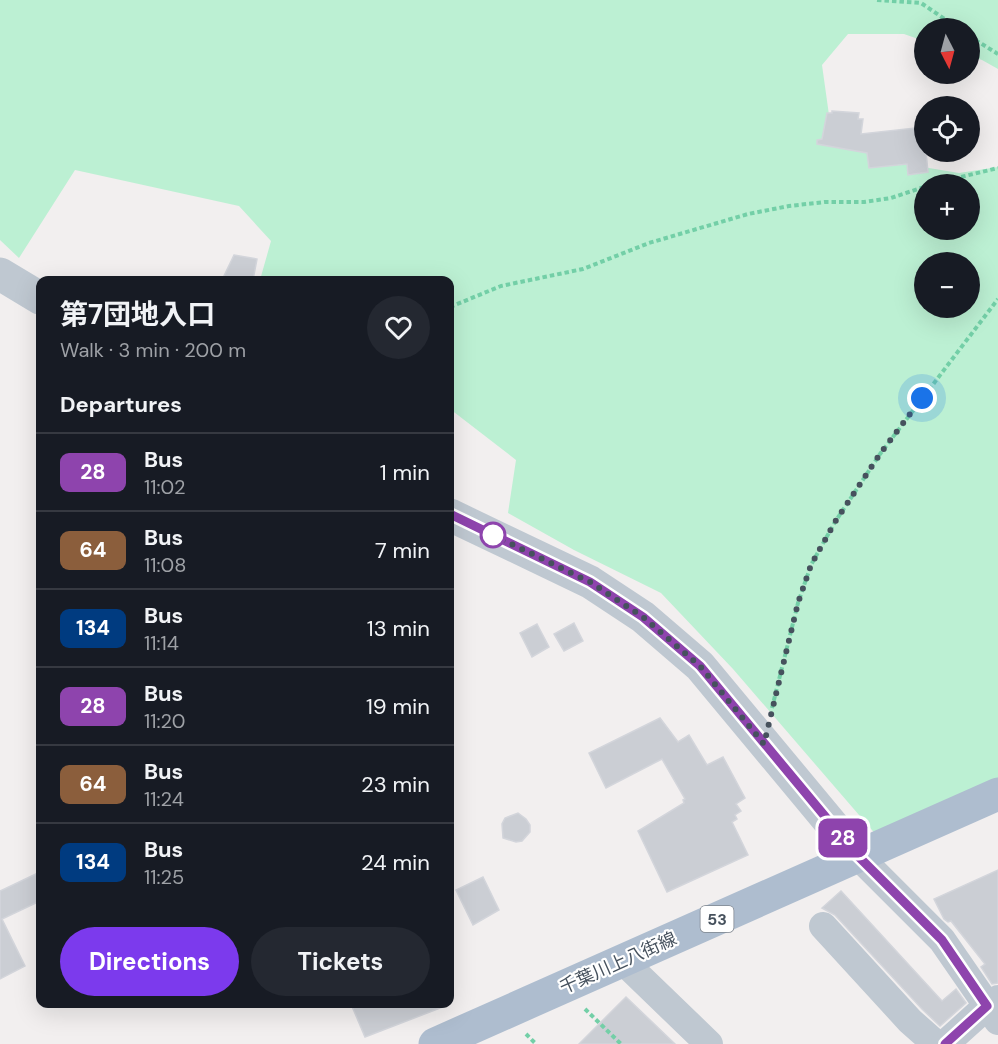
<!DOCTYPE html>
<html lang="en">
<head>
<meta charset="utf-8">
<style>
  :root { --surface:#171b24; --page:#242831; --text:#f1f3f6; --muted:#9ea1a6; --line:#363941; --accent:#7c3aed }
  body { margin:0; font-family:"DM Sans","Noto Sans JP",sans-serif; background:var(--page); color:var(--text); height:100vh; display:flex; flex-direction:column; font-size:22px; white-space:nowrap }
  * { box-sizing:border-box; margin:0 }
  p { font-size:20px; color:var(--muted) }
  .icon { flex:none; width:33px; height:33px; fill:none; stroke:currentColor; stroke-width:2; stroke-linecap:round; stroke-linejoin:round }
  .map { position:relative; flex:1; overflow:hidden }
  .drawer { position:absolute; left:36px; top:276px; width:418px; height:732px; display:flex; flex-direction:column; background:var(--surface); border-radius:12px; box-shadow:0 6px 24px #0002 }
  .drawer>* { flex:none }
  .badge { padding:0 12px; border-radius:9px; font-size:21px; line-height:39px }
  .needle { width:39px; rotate:174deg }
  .tools { position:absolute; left:914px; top:18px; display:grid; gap:12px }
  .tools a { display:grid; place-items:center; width:66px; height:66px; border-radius:50%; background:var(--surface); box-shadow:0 6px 24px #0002; font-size:30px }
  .you { position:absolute; width:30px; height:30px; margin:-15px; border:4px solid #fff; border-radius:50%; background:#1a73e8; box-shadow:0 0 0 9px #1a73e833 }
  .map>.badge { position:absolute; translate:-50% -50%; box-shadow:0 0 0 3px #fff }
  h2 { padding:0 24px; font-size:22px; line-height:54px }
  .round { display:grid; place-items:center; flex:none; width:63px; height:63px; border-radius:32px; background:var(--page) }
  .headline { display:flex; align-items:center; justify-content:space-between; height:102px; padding:0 24px }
  h1 { font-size:28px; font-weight:700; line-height:45px }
  .primary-button { display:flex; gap:12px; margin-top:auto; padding:12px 24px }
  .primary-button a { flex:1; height:69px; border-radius:36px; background:var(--accent); color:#fff; font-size:24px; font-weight:700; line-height:69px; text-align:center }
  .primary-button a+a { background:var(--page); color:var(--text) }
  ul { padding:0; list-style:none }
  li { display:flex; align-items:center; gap:18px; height:78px; padding:0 24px; border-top:2px solid var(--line) }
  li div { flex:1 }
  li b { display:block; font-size:22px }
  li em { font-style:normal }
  li .badge { min-width:66px; font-weight:700; text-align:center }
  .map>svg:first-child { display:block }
  .green { fill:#bcf0d3; fill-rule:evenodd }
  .building { fill:#cbced4; stroke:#d3d5db; stroke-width:1.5 }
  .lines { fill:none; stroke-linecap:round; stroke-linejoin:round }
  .path { stroke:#73cfa7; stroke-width:4; stroke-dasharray:4.5 3; stroke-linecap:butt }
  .minor { stroke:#bfc8d1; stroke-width:28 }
  .tertiary { stroke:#bfc8d1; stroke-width:33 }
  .primary { stroke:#aebdcf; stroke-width:33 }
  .line-casing { stroke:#fff; stroke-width:14 }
  .line { stroke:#8e44ad; stroke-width:9 }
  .walk { stroke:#46515d; stroke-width:6; stroke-dasharray:0 10.8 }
  .stop-dot { fill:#fff; stroke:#8e44ad; stroke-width:3 }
  .labels { text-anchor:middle; stroke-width:4.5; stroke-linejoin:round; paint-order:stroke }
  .shield { fill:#fff; stroke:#7e858e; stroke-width:1.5 }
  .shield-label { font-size:16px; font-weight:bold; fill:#46515d }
  .street-label { font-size:18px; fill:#46515d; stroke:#fff }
</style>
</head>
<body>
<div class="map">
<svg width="998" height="1044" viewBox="0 0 998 1044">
  <rect width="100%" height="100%" fill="#f2efef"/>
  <!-- green -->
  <path class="green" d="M 0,0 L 998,0 L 998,69 L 982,60 L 969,56 L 969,28 L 924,28 L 924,41 L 904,34 L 848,34 L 822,65 L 829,115 L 893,162 L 959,173 L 998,167 L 998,783 L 878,837 L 733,669 L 661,593 L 574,550 L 508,513 L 516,460 L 450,409 L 450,280 L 260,280 L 271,241 L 239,206 L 75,170 L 19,258 L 0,240 ZM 924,184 L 969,184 L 969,230 L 924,230 ZM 924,262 L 969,262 L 969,308 L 924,308 Z"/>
  <!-- building -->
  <g class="building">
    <path d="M 832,111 L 859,113 L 858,119 L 863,119 L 861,134 L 924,127 L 924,152 L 926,152 L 928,172 L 908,175 L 907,164 L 869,168 L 867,153 L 817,144 L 817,140 L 822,139 L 827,113 L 832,113 Z"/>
    <path d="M 234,255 L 257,259 L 253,280 L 222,280 Z"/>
    <path d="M 574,623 L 583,641 L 564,651 L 554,634 Z"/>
    <path d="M 537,624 L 549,647 L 532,657 L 520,633 Z"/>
    <path d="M 660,718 L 678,742 L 689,735 L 707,765 L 723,757 L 745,798 L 736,804 L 741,811 L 735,815 L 737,819 L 732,822 L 748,855 L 667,892 L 638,831 L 684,803 L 683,800 L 685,799 L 662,759 L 606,788 L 589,753 Z"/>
    <path d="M 518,813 L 526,819 L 530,825 L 530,832 L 522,841 L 516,842 L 503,838 L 502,824 L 505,818 Z"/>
    <path d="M 998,870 L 998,983 L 992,984 L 981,967 L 985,964 L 951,921 L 948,922 L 944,919 L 934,899 Z"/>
    <path d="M 40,872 L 40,901 L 2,919 L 25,966 L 0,979 L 0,891 Z"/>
    <path d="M 483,877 L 499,910 L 473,925 L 456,890 Z"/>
    <path d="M 841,891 L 942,1001 L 956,989 L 966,1003 L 940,1026 L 922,1009 L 835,915 L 822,908 Z"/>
    <path d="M 626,997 L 675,1044 L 579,1044 Z"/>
    <path d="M 351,1004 L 448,1004 L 448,1005 L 365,1037 Z"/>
  </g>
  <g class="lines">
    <!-- path -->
    <g class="path">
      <path d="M 877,0 L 921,3 L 958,28"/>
      <path d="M 969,36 L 998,54"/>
      <path d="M 932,184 L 998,168"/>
      <path d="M 450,307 L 501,286 L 583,269 L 649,243 L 748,214 L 789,206 L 825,202 L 864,202 L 891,198 L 924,187"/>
      <path d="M 772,708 L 798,603 L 811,565 L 835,522 L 880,454 L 998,299"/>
      <path d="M 585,1009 L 621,1044"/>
      <path d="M 526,1034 L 536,1044"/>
    </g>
    <!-- minor -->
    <g class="minor">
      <path d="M 858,856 L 942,940 L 998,1021"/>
      <path d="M 823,926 L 910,1021 L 936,1044"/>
      <path d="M 623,961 L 709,1044"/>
      <path d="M 945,1044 L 987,1006 L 998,999"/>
    </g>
    <!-- tertiary -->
    <g class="tertiary">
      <path d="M 0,274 L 40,298"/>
      <path d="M 450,515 L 590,582 L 643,617 L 700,666 L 858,856"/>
    </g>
    <!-- primary -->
    <path class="primary" d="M 435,1044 L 998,794"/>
  </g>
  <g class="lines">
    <defs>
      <path id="line" d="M 450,514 L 590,582 L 643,617 L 700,666 L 858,856 L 942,940 L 987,1006 L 945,1044"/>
    </defs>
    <!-- line casing -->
    <use href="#line" class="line-casing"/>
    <!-- line -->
    <use href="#line" class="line"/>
    <!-- walk -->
    <path class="walk" d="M 493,535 L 590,582 L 643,617 L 700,666 L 764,744 L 798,603 L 811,565 L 835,522 L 880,454 L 922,398"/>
  </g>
  <!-- markers -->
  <circle class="stop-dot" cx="493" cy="535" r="12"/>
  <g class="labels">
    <!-- shield labels -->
    <rect class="shield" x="700.5" y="906" width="33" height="26" rx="4.5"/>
    <g class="shield-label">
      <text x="717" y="925">53</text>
    </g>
    <!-- street labels -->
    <g class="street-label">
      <text transform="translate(618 963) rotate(-24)" y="6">千葉川上八街線</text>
    </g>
  </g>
</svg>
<div class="tools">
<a><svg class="needle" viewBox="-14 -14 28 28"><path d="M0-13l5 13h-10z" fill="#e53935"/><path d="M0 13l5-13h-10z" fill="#9ea1a6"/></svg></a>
<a><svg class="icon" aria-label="locate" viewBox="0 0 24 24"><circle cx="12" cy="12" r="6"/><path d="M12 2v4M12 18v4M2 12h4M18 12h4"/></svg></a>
<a>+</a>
<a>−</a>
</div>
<div class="you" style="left:922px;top:398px"></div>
<b class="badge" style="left:843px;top:838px;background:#8e44ad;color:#fff">28</b>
<section class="drawer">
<div class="headline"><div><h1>第7団地入口</h1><p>Walk · 3 min · 200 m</p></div><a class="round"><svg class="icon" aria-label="heart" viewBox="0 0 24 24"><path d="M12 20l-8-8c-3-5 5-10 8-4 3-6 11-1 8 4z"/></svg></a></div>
<h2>Departures</h2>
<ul>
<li><span class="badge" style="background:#8e44ad;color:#fff">28</span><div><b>Bus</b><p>11:02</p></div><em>1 min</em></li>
<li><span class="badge" style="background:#8b5e3c;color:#fff">64</span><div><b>Bus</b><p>11:08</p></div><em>7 min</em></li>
<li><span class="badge" style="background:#003b80;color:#fff">134</span><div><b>Bus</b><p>11:14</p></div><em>13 min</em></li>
<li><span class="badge" style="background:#8e44ad;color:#fff">28</span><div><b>Bus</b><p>11:20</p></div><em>19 min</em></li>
<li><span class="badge" style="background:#8b5e3c;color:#fff">64</span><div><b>Bus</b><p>11:24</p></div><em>23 min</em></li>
<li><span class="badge" style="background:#003b80;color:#fff">134</span><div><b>Bus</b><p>11:25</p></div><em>24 min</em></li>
</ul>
<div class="primary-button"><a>Directions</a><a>Tickets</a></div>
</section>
</div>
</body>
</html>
